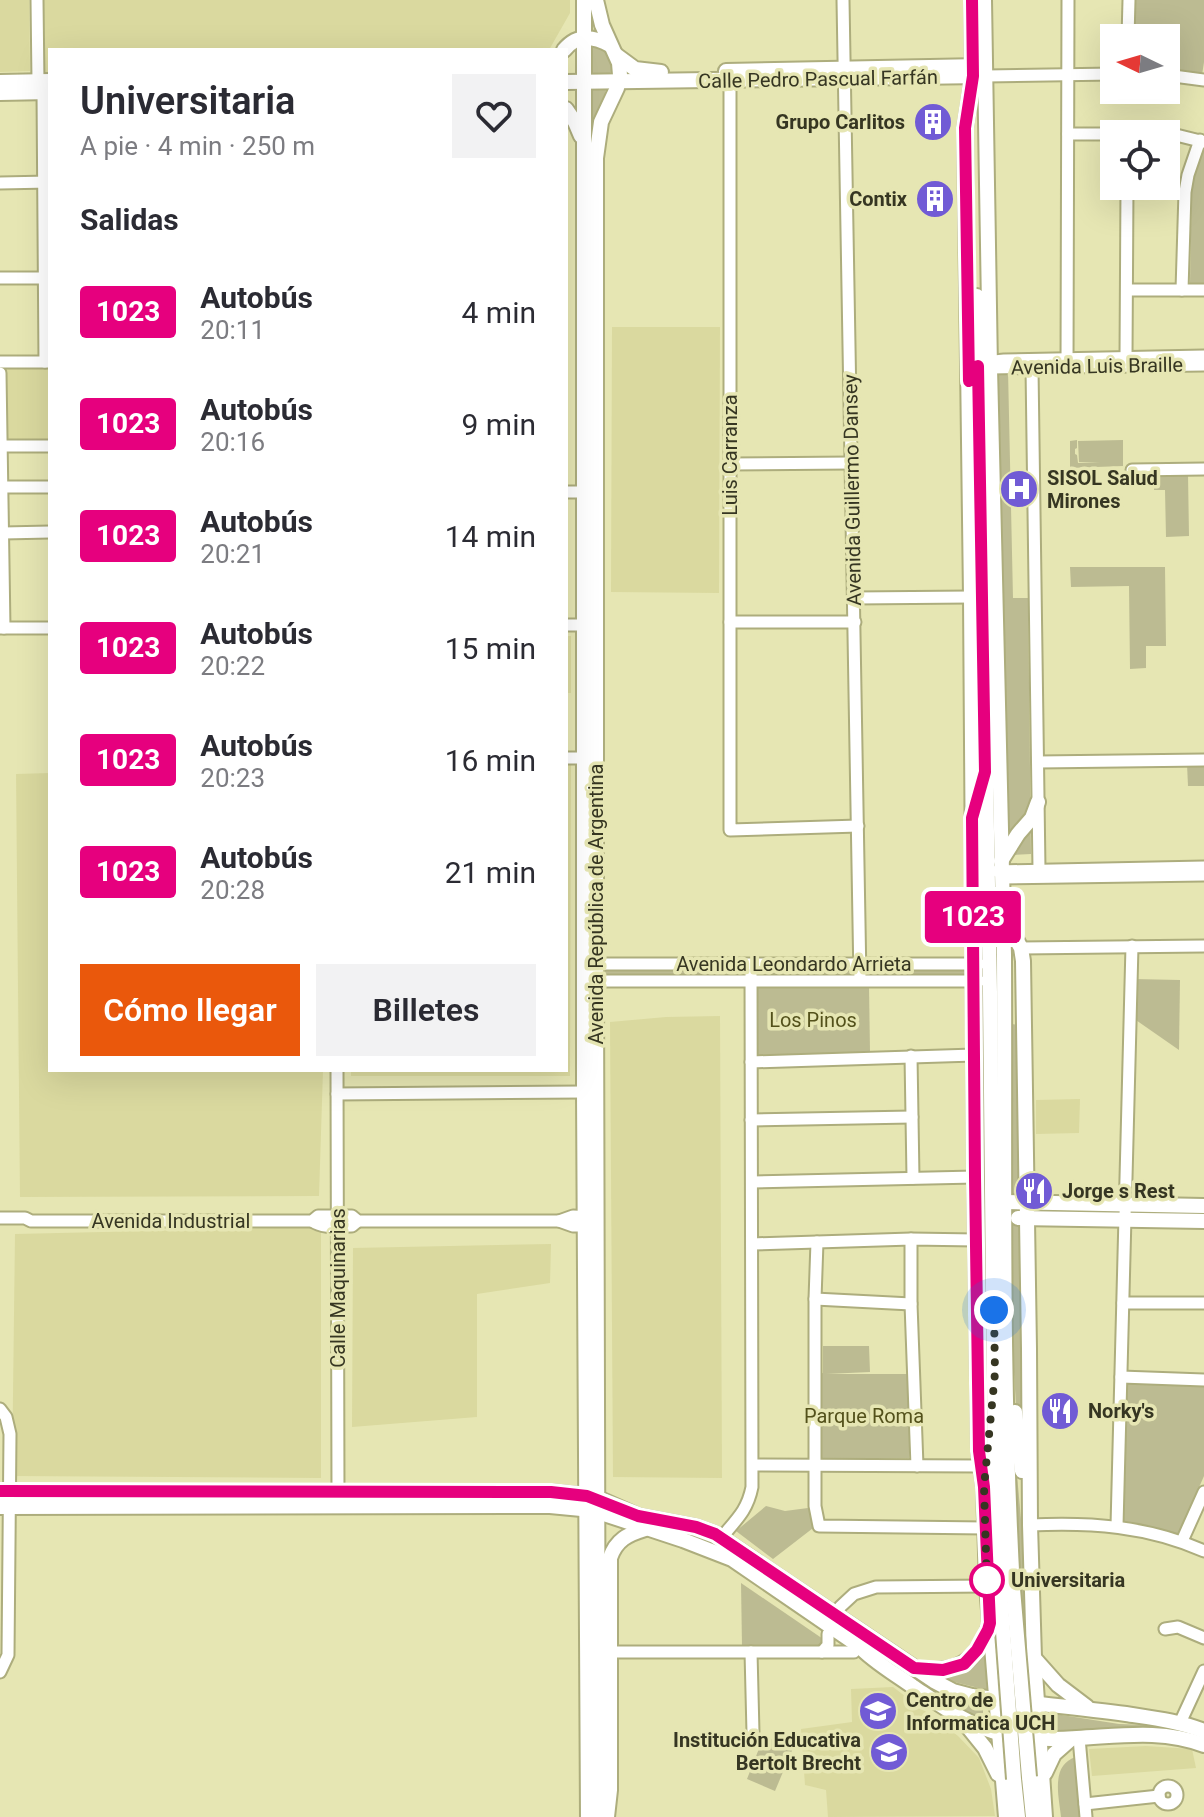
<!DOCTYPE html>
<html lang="es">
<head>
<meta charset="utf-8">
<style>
  :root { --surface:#fff; --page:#f2f2f3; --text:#2b2b33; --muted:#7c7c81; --accent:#ea580c }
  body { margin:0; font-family:Roboto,sans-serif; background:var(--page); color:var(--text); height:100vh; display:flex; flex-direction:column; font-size:30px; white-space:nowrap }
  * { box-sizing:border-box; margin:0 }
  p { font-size:26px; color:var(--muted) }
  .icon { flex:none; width:44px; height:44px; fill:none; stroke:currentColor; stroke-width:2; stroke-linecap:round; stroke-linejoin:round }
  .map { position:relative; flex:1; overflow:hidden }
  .panel { position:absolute; left:48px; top:48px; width:520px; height:1024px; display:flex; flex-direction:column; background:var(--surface); border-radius:0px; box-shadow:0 8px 32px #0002 }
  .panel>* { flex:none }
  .badge { padding:0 16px; border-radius:6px; font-size:28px; line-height:52px }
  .needle { width:52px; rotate:275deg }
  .tools { position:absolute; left:1100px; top:24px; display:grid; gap:16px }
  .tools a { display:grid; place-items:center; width:80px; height:80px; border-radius:0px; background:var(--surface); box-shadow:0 8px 32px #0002; font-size:40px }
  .you { position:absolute; width:40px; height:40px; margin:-20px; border:6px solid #fff; border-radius:50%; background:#1a73e8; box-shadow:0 0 0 12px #1a73e833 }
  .map>.badge { position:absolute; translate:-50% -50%; box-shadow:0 0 0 4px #fff }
  h2 { padding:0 32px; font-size:30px; line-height:72px }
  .round { display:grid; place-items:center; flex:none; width:84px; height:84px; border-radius:0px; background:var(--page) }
  .summary { display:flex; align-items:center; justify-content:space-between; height:136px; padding:0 32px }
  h1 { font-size:38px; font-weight:600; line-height:60px }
  .cta { display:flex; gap:16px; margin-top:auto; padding:16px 32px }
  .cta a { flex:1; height:92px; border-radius:0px; background:var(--accent); color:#fff; font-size:32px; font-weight:600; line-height:92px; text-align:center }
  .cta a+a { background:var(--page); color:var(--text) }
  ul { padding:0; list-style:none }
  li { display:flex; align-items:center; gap:24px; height:112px; padding:0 32px }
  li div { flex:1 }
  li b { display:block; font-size:30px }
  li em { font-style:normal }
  li .badge { min-width:88px; font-weight:700; text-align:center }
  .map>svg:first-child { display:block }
  .built { fill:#dad99f }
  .green { fill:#bcbb92 }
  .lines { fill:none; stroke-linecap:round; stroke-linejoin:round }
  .minor-casing { stroke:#adad7d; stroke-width:15 }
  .major-casing { stroke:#adad7d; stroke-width:18 }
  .minor { stroke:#fff; stroke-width:11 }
  .major { stroke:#fff; stroke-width:14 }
  .major-bridge-casing { stroke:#adad7d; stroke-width:18; stroke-linecap:butt }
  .major-bridge { stroke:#fff; stroke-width:14 }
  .line-casing { stroke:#fff; stroke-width:18 }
  .line { stroke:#e6007e; stroke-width:12 }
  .walk { stroke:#363622; stroke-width:8; stroke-dasharray:0 14.4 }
  .stop-dot { fill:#fff; stroke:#e6007e; stroke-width:4 }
  .labels { text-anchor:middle; stroke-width:7; stroke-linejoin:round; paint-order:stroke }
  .street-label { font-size:20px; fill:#363622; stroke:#e6e6b3 }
  .poi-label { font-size:20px; font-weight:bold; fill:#363622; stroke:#e6e6b3; text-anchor:start }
  .park-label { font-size:20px; fill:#53511b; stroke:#e6e6b3 }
  .stop-label { font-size:20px; font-weight:bold; fill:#363622; stroke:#e6e6b3; text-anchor:start }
</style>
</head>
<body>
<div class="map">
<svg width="1204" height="1817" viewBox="0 0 1204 1817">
  <rect width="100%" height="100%" fill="#e6e6b3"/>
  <!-- built -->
  <g class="built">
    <path d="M 0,0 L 29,0 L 30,71 L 0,72 Z"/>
    <path d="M 43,0 L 570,0 L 570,13 L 549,50 L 50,50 L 50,73 L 43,73 Z"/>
    <path d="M 612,327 L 720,327 L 719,593 L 611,592 Z"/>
    <path d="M 2,361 L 50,361 L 50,443 L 4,443 Z"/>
    <rect x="566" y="636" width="5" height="57"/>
    <path d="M 566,764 L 571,764 L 570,1076 L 351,1076 L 351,1070 L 566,1070 Z"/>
    <path d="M 50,773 L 50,1070 L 323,1070 L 319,1196 L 20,1197 L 16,774 Z"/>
    <path d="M 720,1016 L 722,1478 L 613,1477 L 610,1022 L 666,1017 Z"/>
    <path d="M 1080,1099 L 1079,1133 L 1036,1134 L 1036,1100 Z"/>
    <path d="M 321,1227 L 321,1478 L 12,1476 L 15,1234 Z"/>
    <path d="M 551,1244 L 550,1283 L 477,1294 L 477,1417 L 352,1427 L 353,1248 Z"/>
    <path d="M 893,1687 L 958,1736 L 979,1758 L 991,1789 L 995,1816 L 828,1817 L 826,1790 L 805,1785 L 801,1729 L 852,1722 L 851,1689 Z"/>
    <path d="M 1146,1746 L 1192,1749 L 1196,1768 L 1092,1776 L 1089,1749 Z"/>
  </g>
  <!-- green -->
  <g class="green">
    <path d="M 1133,0 L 1204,0 L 1204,62 L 1202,75 L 1166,72 L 1166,38 L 1133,38 Z"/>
    <path d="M 596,45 C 608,49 615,59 612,72 L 603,76 L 590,72 L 587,50 Z"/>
    <path d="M 589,87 L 607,87 L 592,136 L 588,141 Z"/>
    <path d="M 1202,145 L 1204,146 L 1204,283 L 1190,283 L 1192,181 Z"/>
    <path d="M 1008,370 L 1013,598 L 1028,598 L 1031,854 L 1013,855 L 1006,848 L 995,372 Z"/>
    <path d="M 1077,440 L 1077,448 L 1075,449 L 1075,454 L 1077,455 L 1078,463 L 1100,462 L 1079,462 L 1078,441 L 1123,440 L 1123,466 L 1070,468 L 1070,441 Z"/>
    <path d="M 1188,474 L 1189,536 L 1166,537 L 1165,490 L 1154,490 L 1154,475 Z"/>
    <path d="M 1070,567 L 1165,567 L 1166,646 L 1146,646 L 1146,668 L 1130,669 L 1129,586 L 1071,587 Z"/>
    <path d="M 1204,763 L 1204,786 L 1188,786 L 1187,764 Z"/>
    <path d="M 761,967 L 854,967 L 854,976 L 761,977 Z"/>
    <path d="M 867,967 L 966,969 L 966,973 L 964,976 L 867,976 Z"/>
    <path d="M 746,968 L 746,977 L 602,977 L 600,969 Z"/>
    <path d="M 1133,979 L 1180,980 L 1179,1050 L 1133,1018 Z"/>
    <path d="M 869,986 L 870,1052 L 756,1055 L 756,987 Z"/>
    <path d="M 977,1008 L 983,1008 L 988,1249 L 980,1249 Z"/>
    <path d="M 1014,1024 L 1019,1028 L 1022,1196 L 1010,1197 L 1010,1026 Z"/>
    <path d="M 1018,1221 L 1021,1223 L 1025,1464 L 1016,1406 L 1010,1304 L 1010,1225 L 1011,1222 Z"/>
    <path d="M 989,1285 L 991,1364 L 983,1435 L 980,1287 Z"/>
    <path d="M 823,1346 L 869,1346 L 870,1372 L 826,1374 L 909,1374 L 909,1458 L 818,1458 L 818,1374 L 823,1373 Z"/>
    <path d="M 1127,1382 L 1204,1385 L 1204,1476 L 1178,1535 L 1120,1521 Z"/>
    <path d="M 1015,1453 L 1023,1541 L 1030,1689 L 1027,1689 L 1019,1597 Z"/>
    <path d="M 766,1506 L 785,1511 L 808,1508 L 817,1525 L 773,1559 L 736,1531 Z"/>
    <path d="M 678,1529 L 707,1537 L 983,1702 L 983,1718 L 969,1714 L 932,1693 L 712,1548 L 676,1535 Z"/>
    <path d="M 741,1583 L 826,1641 L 822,1647 L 742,1646 Z"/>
    <path d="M 984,1645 L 987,1690 L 946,1680 L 934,1672 Z"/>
    <path d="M 1049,1713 L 1119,1724 L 1177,1726 L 1175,1730 L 1050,1735 Z"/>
    <path d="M 764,1736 L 793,1748 L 775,1791 L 747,1779 Z"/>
    <path d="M 1076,1757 L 1081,1817 L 1061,1817 C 1059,1797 1050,1765 1076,1757 Z"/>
  </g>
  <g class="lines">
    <defs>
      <g id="minor">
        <path d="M 37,0 L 38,82 L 43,93 L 45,362"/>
        <path d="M 843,0 L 860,980"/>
        <path d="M 1128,38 L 1129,0"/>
        <path d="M 1166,75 L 1204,80"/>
        <path d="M 986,76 L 1114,74"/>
        <path d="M 730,80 L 730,830 L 858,826"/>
        <path d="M 1068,134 L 1172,134 L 1204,142"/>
        <path d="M 0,183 L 49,182"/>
        <path d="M 0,278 L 44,278"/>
        <path d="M 1127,290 L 1204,290"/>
        <path d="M 1182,290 L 1185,192 L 1188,175 L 1200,140"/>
        <path d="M 1126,357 L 1127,186"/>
        <path d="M 0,362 L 50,362"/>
        <path d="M 985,362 L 1004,360 L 1204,356"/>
        <path d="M 1067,367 L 1068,0"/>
        <path d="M 990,368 L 1204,365"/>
        <path d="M 1032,368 L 1039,869"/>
        <path d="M 0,373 L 4,628"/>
        <path d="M 1,446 L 50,446"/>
        <path d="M 730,464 L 852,463"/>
        <path d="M 1132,470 L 1204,469"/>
        <path d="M 2,487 L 50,487"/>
        <path d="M 566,492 L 589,492"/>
        <path d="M 3,533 L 50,532"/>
        <path d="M 854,598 L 971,597"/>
        <path d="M 730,622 L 855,622"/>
        <path d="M 566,625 L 585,625"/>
        <path d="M 1,628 L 50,628"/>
        <path d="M 566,758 L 585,758"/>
        <path d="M 1038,762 L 1204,760"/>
        <path d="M 997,871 L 1204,867"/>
        <path d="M 1002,878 L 1204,875"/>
        <path d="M 1021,948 L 1204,946"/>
        <path d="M 589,964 L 979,964"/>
        <path d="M 589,981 L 979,981"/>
        <path d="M 911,1056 L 913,1178"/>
        <path d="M 751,1062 L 974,1055"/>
        <path d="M 337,1070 L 338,1497"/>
        <path d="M 337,1094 L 584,1092"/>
        <path d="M 751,1120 L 912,1117"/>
        <path d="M 752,1182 L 975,1177"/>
        <path d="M 0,1218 L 25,1218 L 31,1221 L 312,1221 L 318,1216 L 352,1216 L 358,1221 L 559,1221 L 573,1226 L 593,1226"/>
        <path d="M 312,1221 C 323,1229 339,1226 352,1226 L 358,1221"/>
        <path d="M 559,1221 L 573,1216 L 593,1217"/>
        <path d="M 911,1239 L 911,1304 L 917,1466"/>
        <path d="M 817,1242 L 815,1299 L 815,1506 L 819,1526 L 985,1528"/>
        <path d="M 752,1244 L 911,1239 L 976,1240"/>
        <path d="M 815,1299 L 911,1304"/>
        <path d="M 1123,1303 L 1204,1303"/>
        <path d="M 1121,1377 L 1204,1380"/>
        <path d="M 0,1409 L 6,1417 L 10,1434 L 8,1655 L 0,1672"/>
        <path d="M 753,1465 L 981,1466"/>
        <path d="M 1030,1525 C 1090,1522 1148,1526 1204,1551"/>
        <path d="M 1117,1526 L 1132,946"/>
        <path d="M 727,1531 C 740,1516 748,1507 752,1487 L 751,965"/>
        <path d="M 1182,1541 L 1204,1492"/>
        <path d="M 840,1607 L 854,1594 L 876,1587 L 987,1586"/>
        <path d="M 1165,1629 L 1178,1627 L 1204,1638"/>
        <path d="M 603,1652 L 854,1652"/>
        <path d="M 751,1652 L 753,1733"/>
        <path d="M 822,1652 L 828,1645 L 828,1634"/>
        <path d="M 1180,1723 L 1204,1671"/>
        <path d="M 1079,1738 L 1086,1817"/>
        <circle cx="1168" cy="1795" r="9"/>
        <path d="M 1085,1804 L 1159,1796"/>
      </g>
      <g id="major">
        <path d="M 584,0 L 584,1092 L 588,1817"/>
        <path d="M 596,0 L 602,25 L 619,63 L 620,75 L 617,88 L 601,122 L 596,158 L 596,981 L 598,1817"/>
        <path d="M 972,0 L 973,84"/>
        <path d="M 984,0 L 990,368 L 1004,955 C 1005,1166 1001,1378 1013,1589"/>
        <path d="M 564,50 C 577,34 593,36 610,45"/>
        <path d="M 616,55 L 635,69 L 661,72"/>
        <path d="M 726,71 L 981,66"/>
        <path d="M 973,76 L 965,128 L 971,597 L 975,1177 L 979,1451 L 984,1487 L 987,1586 L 1006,1817"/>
        <path d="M 0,82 L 50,81"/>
        <path d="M 566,82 L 982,76"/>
        <path d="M 0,93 L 50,92"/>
        <path d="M 566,109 L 575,122 L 581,136"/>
        <path d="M 977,296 L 990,992 L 995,1484 L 1000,1591"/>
        <path d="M 1001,861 L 1018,834 L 1032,818 L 1038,802"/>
        <path d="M 1005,919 L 1021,948 L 1023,961 L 1029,1349 L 1030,1525 L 1034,1658 L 1045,1817"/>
        <path d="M 1005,1202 L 1204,1206"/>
        <path d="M 1018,1218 L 1204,1221"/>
        <path d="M 1015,1412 L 1022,1471"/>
        <path d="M 0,1492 L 551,1492 L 587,1496 L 602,1500 L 638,1516 L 696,1527 L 715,1534 L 934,1681 L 953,1691 L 972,1696 C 1023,1703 1074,1707 1126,1714 C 1152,1718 1179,1721 1204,1731"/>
        <path d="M 0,1507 L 550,1506 L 592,1510 L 683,1540 L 732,1559 L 859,1646 C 874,1662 894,1673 912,1686 C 936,1702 959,1719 986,1729 C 1014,1740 1048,1740 1077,1738 C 1120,1736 1162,1729 1204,1745"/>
        <path d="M 1034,1658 L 1058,1685 L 1087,1707"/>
        <path d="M 919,1669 C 955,1674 977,1662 989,1627"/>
        <path d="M 964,1722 L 985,1748 L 998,1774"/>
        <path d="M 1045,1773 L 1054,1754 L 1071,1739"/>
        <path d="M 1029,1777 L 1033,1817"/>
        <path d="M 1014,1779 L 1018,1817"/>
        <path d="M 607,1817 L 610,1790 L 610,1558 C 616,1540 628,1534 645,1529"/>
      </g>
    </defs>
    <!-- minor casing -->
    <use href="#minor" class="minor-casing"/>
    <!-- major casing -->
    <use href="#major" class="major-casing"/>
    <!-- minor -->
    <use href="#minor" class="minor"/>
    <!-- major -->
    <use href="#major" class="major"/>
    <defs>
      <g id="major-bridge">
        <path d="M 1013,1589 L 1029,1777"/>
        <path d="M 1000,1591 L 1014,1779"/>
      </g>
    </defs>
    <!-- major-bridge casing -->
    <use href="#major-bridge" class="major-bridge-casing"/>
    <!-- major-bridge -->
    <use href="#major-bridge" class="major-bridge"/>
  </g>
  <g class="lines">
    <defs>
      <path id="line" d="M 0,1491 L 551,1492 L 587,1496 L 638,1516 L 696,1527 L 715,1534 L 914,1668 L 943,1670 L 964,1664 L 977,1650 L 988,1630 L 990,1623 L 984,1487 L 979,1451 L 975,1177 L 972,818 L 985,772 L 978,366 L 969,381 L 965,128 L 973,76 L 972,0"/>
    </defs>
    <!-- line casing -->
    <use href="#line" class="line-casing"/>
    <!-- line -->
    <use href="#line" class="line"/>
    <!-- walk -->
    <path class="walk" d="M 987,1580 L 987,1586 L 984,1487 L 995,1373 L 994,1310"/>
  </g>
  <!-- icons -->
  <defs>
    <symbol id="building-disc" viewBox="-11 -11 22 22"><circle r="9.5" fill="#715bd5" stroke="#e6e6b3"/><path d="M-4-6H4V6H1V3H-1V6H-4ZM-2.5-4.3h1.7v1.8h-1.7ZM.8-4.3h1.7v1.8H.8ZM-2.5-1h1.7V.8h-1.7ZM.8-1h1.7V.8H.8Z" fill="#fff"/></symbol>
    <symbol id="hospital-disc" viewBox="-11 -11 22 22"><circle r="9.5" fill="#715bd5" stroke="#e6e6b3"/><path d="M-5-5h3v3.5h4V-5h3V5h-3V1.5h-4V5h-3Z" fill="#fff"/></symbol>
    <symbol id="restaurant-disc" viewBox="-11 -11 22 22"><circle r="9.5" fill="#715bd5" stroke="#e6e6b3"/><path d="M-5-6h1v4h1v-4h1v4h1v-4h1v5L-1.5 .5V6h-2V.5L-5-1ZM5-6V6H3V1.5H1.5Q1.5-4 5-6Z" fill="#fff"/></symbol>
    <symbol id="university-disc" viewBox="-11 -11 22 22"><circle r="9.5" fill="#715bd5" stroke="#e6e6b3"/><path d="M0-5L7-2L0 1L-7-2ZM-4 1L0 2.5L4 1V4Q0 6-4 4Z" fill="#fff"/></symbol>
    <symbol id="school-disc" viewBox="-11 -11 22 22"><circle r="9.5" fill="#715bd5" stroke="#e6e6b3"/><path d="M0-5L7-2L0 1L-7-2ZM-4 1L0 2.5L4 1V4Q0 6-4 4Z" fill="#fff"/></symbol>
  </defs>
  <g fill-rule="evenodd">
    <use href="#building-disc" x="911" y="100" width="44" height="44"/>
    <use href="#building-disc" x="913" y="177" width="44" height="44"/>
    <use href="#hospital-disc" x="997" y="467" width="44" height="44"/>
    <use href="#restaurant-disc" x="1012" y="1169" width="44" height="44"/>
    <use href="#restaurant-disc" x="1038" y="1389" width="44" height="44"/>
    <use href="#university-disc" x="856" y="1689" width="44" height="44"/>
    <use href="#school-disc" x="867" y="1730" width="44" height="44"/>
  </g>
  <!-- markers -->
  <circle class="stop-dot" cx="987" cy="1580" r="16"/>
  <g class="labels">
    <!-- street labels -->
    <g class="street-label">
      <text transform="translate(818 79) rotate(-1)" y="7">Calle Pedro Pascual Farfán</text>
      <text transform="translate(1097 366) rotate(-1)" y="7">Avenida Luis Braille</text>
      <text transform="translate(730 455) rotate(-90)" y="7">Luis Carranza</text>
      <text transform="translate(852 490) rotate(-91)" y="7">Avenida Guillermo Dansey</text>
      <text transform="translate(596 904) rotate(-90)" y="7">Avenida República de Argentina</text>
      <text x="794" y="971">Avenida Leondardo Arrieta</text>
      <text x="171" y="1228">Avenida Industrial</text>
      <text transform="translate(338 1288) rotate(-90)" y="7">Calle Maquinarias</text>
    </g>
    <!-- poi labels -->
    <g class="poi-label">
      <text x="905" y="129" text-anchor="end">Grupo Carlitos</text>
      <text x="907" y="206" text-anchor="end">Contix</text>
      <text x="1047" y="485">SISOL Salud<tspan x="1047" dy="23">Mirones</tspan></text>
      <text x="1062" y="1198">Jorge s Rest</text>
      <text x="1088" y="1418">Norky's</text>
      <text x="906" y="1707">Centro de<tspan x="906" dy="23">Informatica UCH</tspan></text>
      <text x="861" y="1747" text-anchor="end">Institución Educativa<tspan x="861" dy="23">Bertolt Brecht</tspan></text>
    </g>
    <!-- park labels -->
    <g class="park-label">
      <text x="813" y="1027">Los Pinos</text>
      <text x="864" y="1423">Parque Roma</text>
    </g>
    <!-- stop labels -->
    <g class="stop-label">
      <text x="1011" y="1587">Universitaria</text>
    </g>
  </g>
</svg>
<div class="tools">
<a><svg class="needle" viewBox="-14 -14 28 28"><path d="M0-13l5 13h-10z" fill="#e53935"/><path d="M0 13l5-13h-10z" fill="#7c7c81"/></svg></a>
<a><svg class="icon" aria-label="locate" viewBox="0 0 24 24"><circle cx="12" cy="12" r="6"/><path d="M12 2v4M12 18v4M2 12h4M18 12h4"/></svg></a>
</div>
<div class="you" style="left:994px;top:1310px"></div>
<b class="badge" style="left:973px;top:917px;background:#e6007e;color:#fff">1023</b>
<section class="panel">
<div class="summary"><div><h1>Universitaria</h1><p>A pie · 4 min · 250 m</p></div><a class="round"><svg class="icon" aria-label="heart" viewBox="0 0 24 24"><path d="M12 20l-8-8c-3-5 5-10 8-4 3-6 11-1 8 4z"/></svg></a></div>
<h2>Salidas</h2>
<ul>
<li><span class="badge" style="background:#e6007e;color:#fff">1023</span><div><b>Autobús</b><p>20:11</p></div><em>4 min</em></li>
<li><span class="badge" style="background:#e6007e;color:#fff">1023</span><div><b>Autobús</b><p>20:16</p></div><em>9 min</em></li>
<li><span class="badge" style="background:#e6007e;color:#fff">1023</span><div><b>Autobús</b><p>20:21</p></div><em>14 min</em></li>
<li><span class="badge" style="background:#e6007e;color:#fff">1023</span><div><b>Autobús</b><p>20:22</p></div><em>15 min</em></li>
<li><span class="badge" style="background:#e6007e;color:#fff">1023</span><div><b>Autobús</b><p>20:23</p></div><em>16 min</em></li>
<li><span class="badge" style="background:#e6007e;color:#fff">1023</span><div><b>Autobús</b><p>20:28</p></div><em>21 min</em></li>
</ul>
<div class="cta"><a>Cómo llegar</a><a>Billetes</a></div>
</section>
</div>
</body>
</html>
